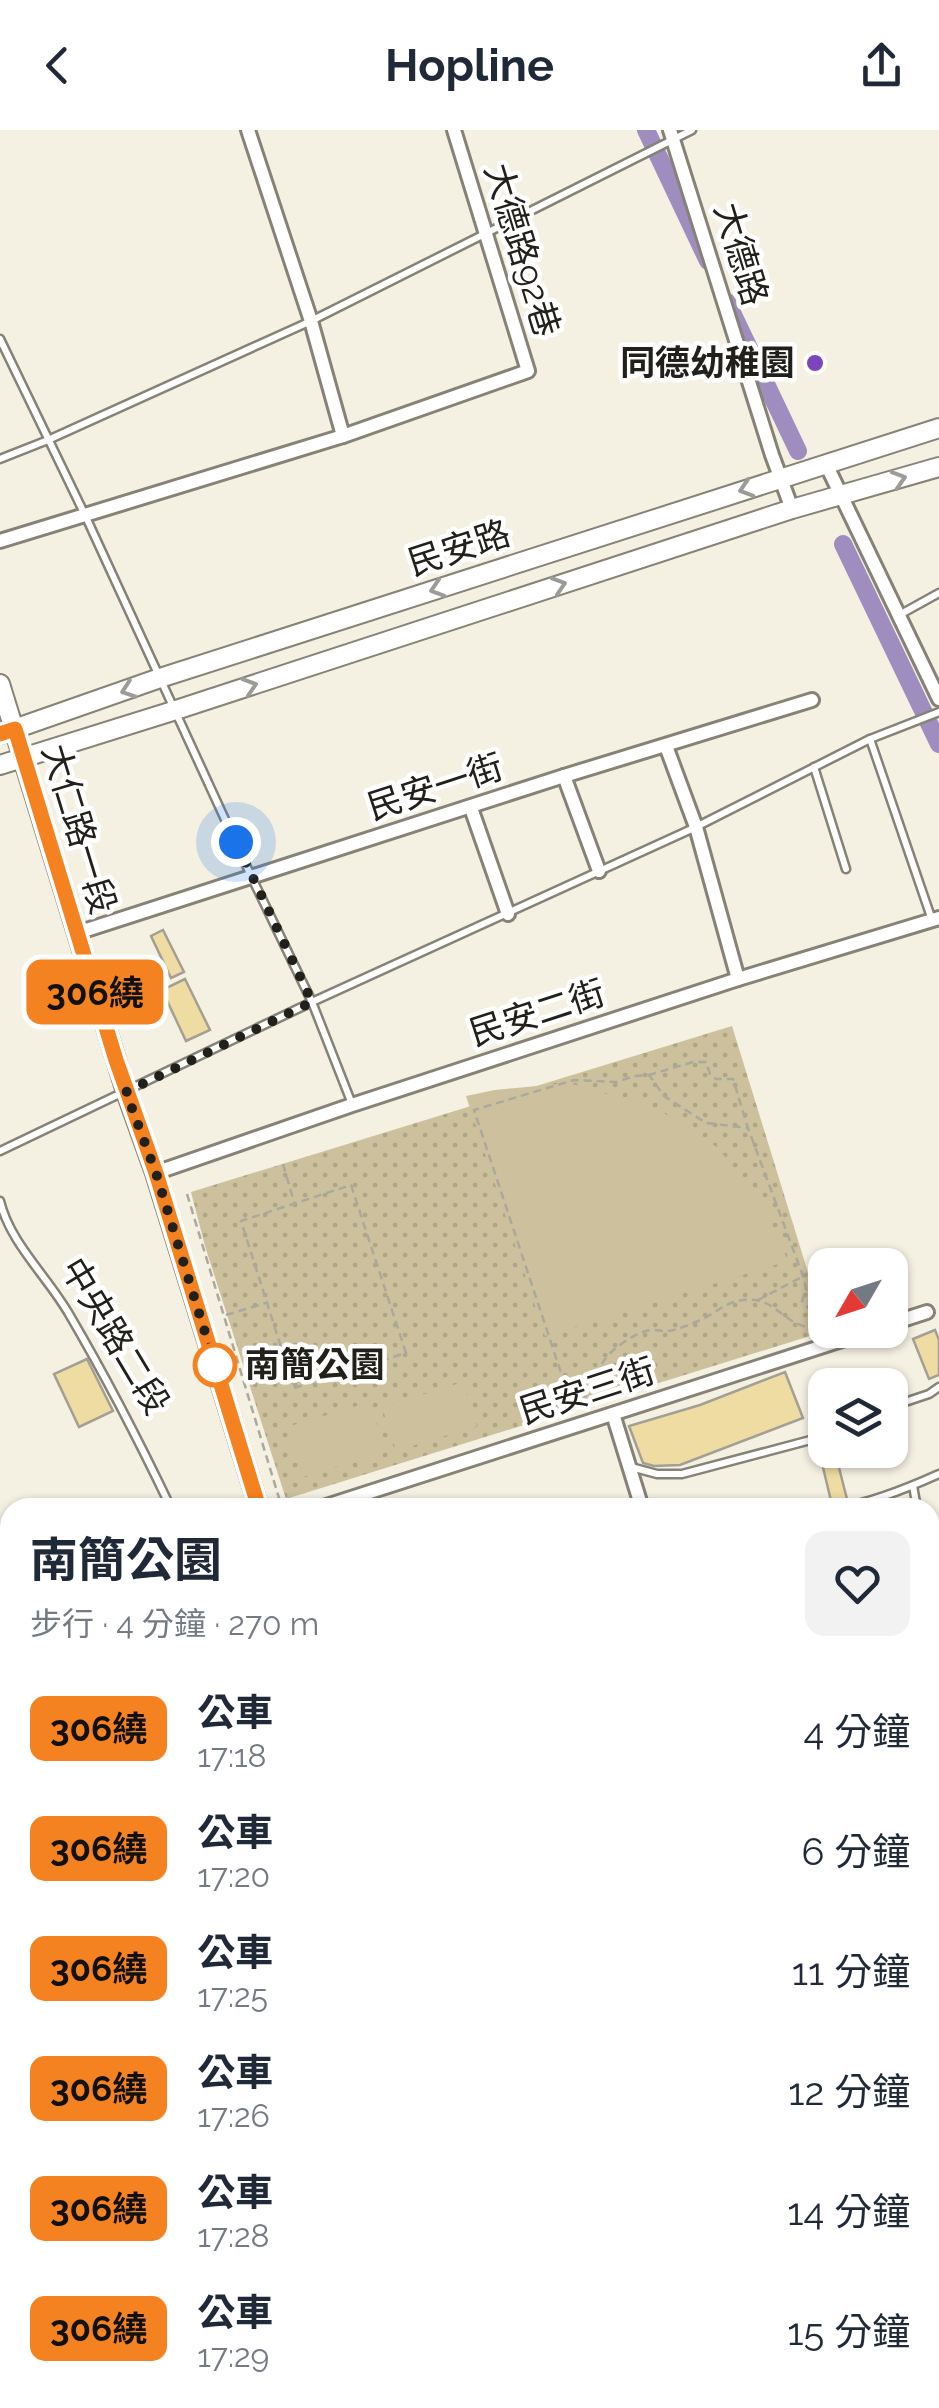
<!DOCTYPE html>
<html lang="zh-TW">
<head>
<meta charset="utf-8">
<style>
  :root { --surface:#fff; --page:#f2f2f3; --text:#1f2937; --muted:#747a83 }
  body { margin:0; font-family:Raleway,"Noto Sans TC",sans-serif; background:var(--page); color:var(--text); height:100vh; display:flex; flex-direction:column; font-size:38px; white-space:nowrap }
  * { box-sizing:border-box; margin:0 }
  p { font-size:32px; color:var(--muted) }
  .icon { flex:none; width:55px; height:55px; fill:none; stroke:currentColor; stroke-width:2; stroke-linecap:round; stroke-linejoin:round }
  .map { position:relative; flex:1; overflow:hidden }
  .drawer { position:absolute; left:0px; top:1368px; width:940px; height:912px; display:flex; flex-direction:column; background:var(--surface); border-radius:30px 30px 0 0; box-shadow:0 2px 8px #0004 }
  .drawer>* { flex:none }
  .badge { padding:0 20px; border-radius:15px; font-size:35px; line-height:65px }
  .needle { width:65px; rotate:231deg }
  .buttons { position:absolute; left:808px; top:1118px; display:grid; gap:20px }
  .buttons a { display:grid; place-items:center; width:100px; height:100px; border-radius:20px; background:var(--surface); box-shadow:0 2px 8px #0004; font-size:50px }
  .you { position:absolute; width:50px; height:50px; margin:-25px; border:8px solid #fff; border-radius:50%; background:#1a73e8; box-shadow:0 0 0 15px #1a73e833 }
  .map>.badge { position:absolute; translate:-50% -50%; box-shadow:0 0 0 5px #fff }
  .round { display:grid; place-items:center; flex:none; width:105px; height:105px; border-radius:20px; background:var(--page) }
  .head { display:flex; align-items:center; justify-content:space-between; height:170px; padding:0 30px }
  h1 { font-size:48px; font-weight:700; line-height:75px }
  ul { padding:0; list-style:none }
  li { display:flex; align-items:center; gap:30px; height:120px; padding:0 30px }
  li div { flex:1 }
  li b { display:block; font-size:38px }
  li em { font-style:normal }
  li .badge { min-width:110px; font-weight:700; text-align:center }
  header { display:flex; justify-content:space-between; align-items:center; height:130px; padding:0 30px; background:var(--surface); font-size:45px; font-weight:700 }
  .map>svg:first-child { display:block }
  .park { fill:url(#park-dots) }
  .pitch { fill:#ccc09d }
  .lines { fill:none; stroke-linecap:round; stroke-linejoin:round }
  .stream { stroke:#a08dbf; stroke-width:5 }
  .canal { stroke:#a08dbf; stroke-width:18 }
  .building { fill:#eedca3; stroke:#a39f93; stroke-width:2.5 }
  .service-casing { stroke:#868276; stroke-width:11 }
  .minor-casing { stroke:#868276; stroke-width:18 }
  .tertiary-casing { stroke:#868276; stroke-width:22 }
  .trunk-casing { stroke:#868276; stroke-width:28 }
  .path { stroke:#aba89d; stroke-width:2.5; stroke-dasharray:8 5; stroke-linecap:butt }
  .service { stroke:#fff; stroke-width:6 }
  .minor { stroke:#fff; stroke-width:12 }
  .tertiary { stroke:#fff; stroke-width:18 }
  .trunk { stroke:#fff; stroke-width:22 }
  .oneway { stroke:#9b9b98 }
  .line-casing { stroke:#fff; stroke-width:22 }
  .line { stroke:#f58220; stroke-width:15 }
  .walk { stroke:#21201b; stroke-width:10; stroke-dasharray:0 18 }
  .poi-dot { fill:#7d45bb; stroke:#fff; stroke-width:4 }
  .stop-dot { fill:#fff; stroke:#f58220; stroke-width:5 }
  .labels { text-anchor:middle; stroke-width:9; stroke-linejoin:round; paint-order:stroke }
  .street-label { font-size:35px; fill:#21201b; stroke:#fff }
  .poi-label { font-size:35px; font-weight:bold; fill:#21201b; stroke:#fff; text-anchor:end }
  .stop-label { font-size:35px; font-weight:bold; fill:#21201b; stroke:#fff; text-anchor:start }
</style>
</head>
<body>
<header><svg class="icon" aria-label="back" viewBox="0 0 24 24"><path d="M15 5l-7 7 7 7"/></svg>Hopline<svg class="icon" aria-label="share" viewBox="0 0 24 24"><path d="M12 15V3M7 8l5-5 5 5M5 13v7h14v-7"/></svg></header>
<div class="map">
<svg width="939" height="2278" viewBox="0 0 939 2278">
  <defs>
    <pattern id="park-dots" width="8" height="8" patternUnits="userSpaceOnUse" patternTransform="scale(2.5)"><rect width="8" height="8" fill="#ccc09d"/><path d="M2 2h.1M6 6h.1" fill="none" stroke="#afa587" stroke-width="1.8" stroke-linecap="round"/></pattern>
  </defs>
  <rect width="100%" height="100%" fill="#f4f0e2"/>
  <!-- park -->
  <path class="park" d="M 732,896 L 826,1201 L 286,1369 L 205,1116 L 191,1062 Z"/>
  <!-- pitch -->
  <g class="pitch">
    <path d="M 569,953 L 658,979 L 718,1018 L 764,1076 L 788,1131 L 545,1206 L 466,966 L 495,960 Z"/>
    <path d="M 463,1252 L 477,1296 L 396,1321 L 382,1277 Z"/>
    <path d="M 370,1272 L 385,1321 L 303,1347 L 287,1297 Z"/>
  </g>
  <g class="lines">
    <!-- stream -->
    <path class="stream" d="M 0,2100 L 10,2134"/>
    <!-- canal -->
    <g class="canal">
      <path d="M 646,0 L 708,131"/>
      <path d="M 727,172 L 798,321"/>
      <path d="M 843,414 L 939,614"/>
    </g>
  </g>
  <!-- building -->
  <g class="building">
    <path d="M 163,800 L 184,842 L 171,848 L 151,806 Z"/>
    <path d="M 185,849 L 210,900 L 186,911 L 162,860 Z"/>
    <path d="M 935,1200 L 939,1210 L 939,1245 L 929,1249 L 913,1209 Z"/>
    <path d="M 87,1229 L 113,1281 L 79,1297 L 54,1244 Z"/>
    <path d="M 785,1242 L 803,1288 L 680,1335 L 654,1336 L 643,1333 L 629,1296 L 700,1275 Z"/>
    <path d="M 836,1326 L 847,1369 L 832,1375 L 821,1329 Z"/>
  </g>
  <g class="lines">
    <defs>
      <g id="service">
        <path d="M 0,209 L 85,385 L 251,746 L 312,872 L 352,974"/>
        <path d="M 0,329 L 48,310 L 311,191 L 692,0"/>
        <path d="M 901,484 L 939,463"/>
        <path d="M 870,609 L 932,790"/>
        <path d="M 814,637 L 846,739"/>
        <path d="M 0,1021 L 312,872 L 696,697 L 870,609 L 939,582"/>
        <path d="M 0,1071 C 10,1113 47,1146 69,1184 C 106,1247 139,1311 171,1378"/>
        <path d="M 890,1277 L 929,1264 L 939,1257"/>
        <path d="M 631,1337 L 657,1344 L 682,1344 L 818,1308 L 825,1303"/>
        <path d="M 913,1356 L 917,1378"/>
        <path d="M 839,1378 C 874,1372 908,1358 939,1344"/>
        <path d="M 930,1436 L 939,1478"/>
        <path d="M 0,1536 L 10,1534"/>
        <path d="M 1,1786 L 10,1819"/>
      </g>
      <g id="minor">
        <path d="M 248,0 L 311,191 L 343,306"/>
        <path d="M 670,0 L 772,325 L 792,379"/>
        <path d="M 826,334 L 939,569"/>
        <path d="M 0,411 L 343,306 L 528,241 L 454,0"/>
        <path d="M 666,616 L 696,697 L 738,849"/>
        <path d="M 564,646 L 599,741"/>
        <path d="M 471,678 L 508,784"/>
        <path d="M 77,803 L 564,646 L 812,570"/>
        <path d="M 155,1043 L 352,975 L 738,849 L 939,788"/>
        <path d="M 890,1194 L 927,1182"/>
        <path d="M 613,1284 L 642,1378"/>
        <path d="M 320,1378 L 873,1200"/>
        <path d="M 0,1500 L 10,1497"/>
        <path d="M 930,1799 L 939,1794"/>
        <path d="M 930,1832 L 939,1850"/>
        <path d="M 770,2270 L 773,2278"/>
      </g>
      <g id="tertiary">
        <path d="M 0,554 L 126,962 L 155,1043 L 259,1378"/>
        <path d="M 0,604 L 160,548 L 939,298"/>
        <path d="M 0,635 L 176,580 L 792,379 L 939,337"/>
        <path d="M 930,1536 L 939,1534"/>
        <path d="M 0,1785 L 10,1783"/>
        <path d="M 930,1999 L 939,1997"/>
        <path d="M 930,2078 L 939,2075"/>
        <path d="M 0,2227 L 10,2234"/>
        <path d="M 522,2270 L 524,2278"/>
        <path d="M 558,2270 L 561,2278"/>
        <path d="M 44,2278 L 70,2270"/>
        <path d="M 295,2278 L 321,2270"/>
      </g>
      <g id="trunk">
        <path d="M 930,2025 L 939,2023"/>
        <path d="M 930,2052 L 939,2049"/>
        <path d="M 128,2278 L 153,2270"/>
        <path d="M 212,2278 L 237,2270"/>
      </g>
    </defs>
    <!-- service casing -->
    <use href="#service" class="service-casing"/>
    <!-- minor casing -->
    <use href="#minor" class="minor-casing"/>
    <!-- tertiary casing -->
    <use href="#tertiary" class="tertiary-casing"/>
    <!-- trunk casing -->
    <use href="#trunk" class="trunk-casing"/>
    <!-- path -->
    <g class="path">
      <path d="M 283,1034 L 294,1072"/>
      <path d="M 351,1055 L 406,1223 L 294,1258 L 241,1091 Z"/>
      <path d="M 187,1064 L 282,1378"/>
      <path d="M 758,1170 L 800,1148"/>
      <path d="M 226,1185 L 266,1173"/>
      <path d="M 595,1272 C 596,1242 598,1230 624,1212 C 633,1206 641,1201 652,1200 C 657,1200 663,1201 668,1201 C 678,1200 688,1195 698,1191 C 720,1182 726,1168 755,1170 C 779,1173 787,1198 817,1198 L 818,1188 L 802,1171 L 806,1159 L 803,1146 L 748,998"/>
      <path d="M 573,1279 L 474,980 L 574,950 L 617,952 L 634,946 L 649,945 L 664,966 L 706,993 L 748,998 L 733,949 L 716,949 L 710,944 L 706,932 L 693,932 L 649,945"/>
    </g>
    <!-- service -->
    <use href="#service" class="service"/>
    <!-- minor -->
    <use href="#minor" class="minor"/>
    <!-- tertiary -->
    <use href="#tertiary" class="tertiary"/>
    <!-- trunk -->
    <use href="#trunk" class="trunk"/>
  </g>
  <!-- one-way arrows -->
  <defs><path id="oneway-chevron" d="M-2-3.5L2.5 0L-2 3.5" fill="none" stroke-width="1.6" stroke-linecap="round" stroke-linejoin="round" transform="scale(2.5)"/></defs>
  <g class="oneway">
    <use href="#oneway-chevron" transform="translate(899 349) rotate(-17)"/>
    <use href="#oneway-chevron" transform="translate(746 359) rotate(162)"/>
    <use href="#oneway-chevron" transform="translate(559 455) rotate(-18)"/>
    <use href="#oneway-chevron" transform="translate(437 459) rotate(162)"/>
    <use href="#oneway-chevron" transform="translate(250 556) rotate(-18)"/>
    <use href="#oneway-chevron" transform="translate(128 560) rotate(161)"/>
  </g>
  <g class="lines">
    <defs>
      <path id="line" d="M 0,604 L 15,599 L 116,930 L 156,1043 L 259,1378"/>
    </defs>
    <!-- line casing -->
    <use href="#line" class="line-casing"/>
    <!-- line -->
    <use href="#line" class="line"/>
    <!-- walk -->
    <path class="walk" d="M 215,1235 L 156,1043 L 126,962 L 312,872 L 236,712"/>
  </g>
  <!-- markers -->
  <circle class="poi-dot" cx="815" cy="233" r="10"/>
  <circle class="stop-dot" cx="215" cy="1235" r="20"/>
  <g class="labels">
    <!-- street labels -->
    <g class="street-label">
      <text transform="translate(522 120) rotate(73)" y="12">大德路92巷</text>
      <text transform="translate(741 124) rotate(73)" y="12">大德路</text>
      <text transform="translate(459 418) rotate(-18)" y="12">民安路</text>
      <text transform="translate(435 657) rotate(-18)" y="12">民安一街</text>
      <text transform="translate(79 699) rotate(73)" y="12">大仁路一段</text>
      <text transform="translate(537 883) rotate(-18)" y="12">民安二街</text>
      <text transform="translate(115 1206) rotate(59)" y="12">中央路二段</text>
      <text transform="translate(587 1261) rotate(-18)" y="12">民安三街</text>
    </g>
    <!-- poi labels -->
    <g class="poi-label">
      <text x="795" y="245">同德幼稚園</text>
    </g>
    <!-- stop labels -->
    <g class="stop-label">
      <text x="245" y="1247">南簡公園</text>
    </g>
  </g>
</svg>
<div class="buttons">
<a><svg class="needle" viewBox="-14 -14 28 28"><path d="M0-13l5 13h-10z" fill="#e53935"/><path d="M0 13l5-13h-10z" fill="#747a83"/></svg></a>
<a><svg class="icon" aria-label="layers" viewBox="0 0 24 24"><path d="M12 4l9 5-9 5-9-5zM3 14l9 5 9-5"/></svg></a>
</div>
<div class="you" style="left:236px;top:712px"></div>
<b class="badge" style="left:95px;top:862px;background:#f58220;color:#111">306繞</b>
<section class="drawer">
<div class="head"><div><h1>南簡公園</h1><p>步行 · 4 分鐘 · 270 m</p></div><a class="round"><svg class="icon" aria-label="heart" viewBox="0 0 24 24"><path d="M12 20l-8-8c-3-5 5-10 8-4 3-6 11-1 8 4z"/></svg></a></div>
<ul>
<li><span class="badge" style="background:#f58220;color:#111">306繞</span><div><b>公車</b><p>17:18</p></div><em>4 分鐘</em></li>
<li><span class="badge" style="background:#f58220;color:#111">306繞</span><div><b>公車</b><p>17:20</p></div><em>6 分鐘</em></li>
<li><span class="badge" style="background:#f58220;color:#111">306繞</span><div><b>公車</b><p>17:25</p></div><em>11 分鐘</em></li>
<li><span class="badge" style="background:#f58220;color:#111">306繞</span><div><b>公車</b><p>17:26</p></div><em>12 分鐘</em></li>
<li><span class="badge" style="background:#f58220;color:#111">306繞</span><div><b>公車</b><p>17:28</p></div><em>14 分鐘</em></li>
<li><span class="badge" style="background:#f58220;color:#111">306繞</span><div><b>公車</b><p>17:29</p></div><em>15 分鐘</em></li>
</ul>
</section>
</div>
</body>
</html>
